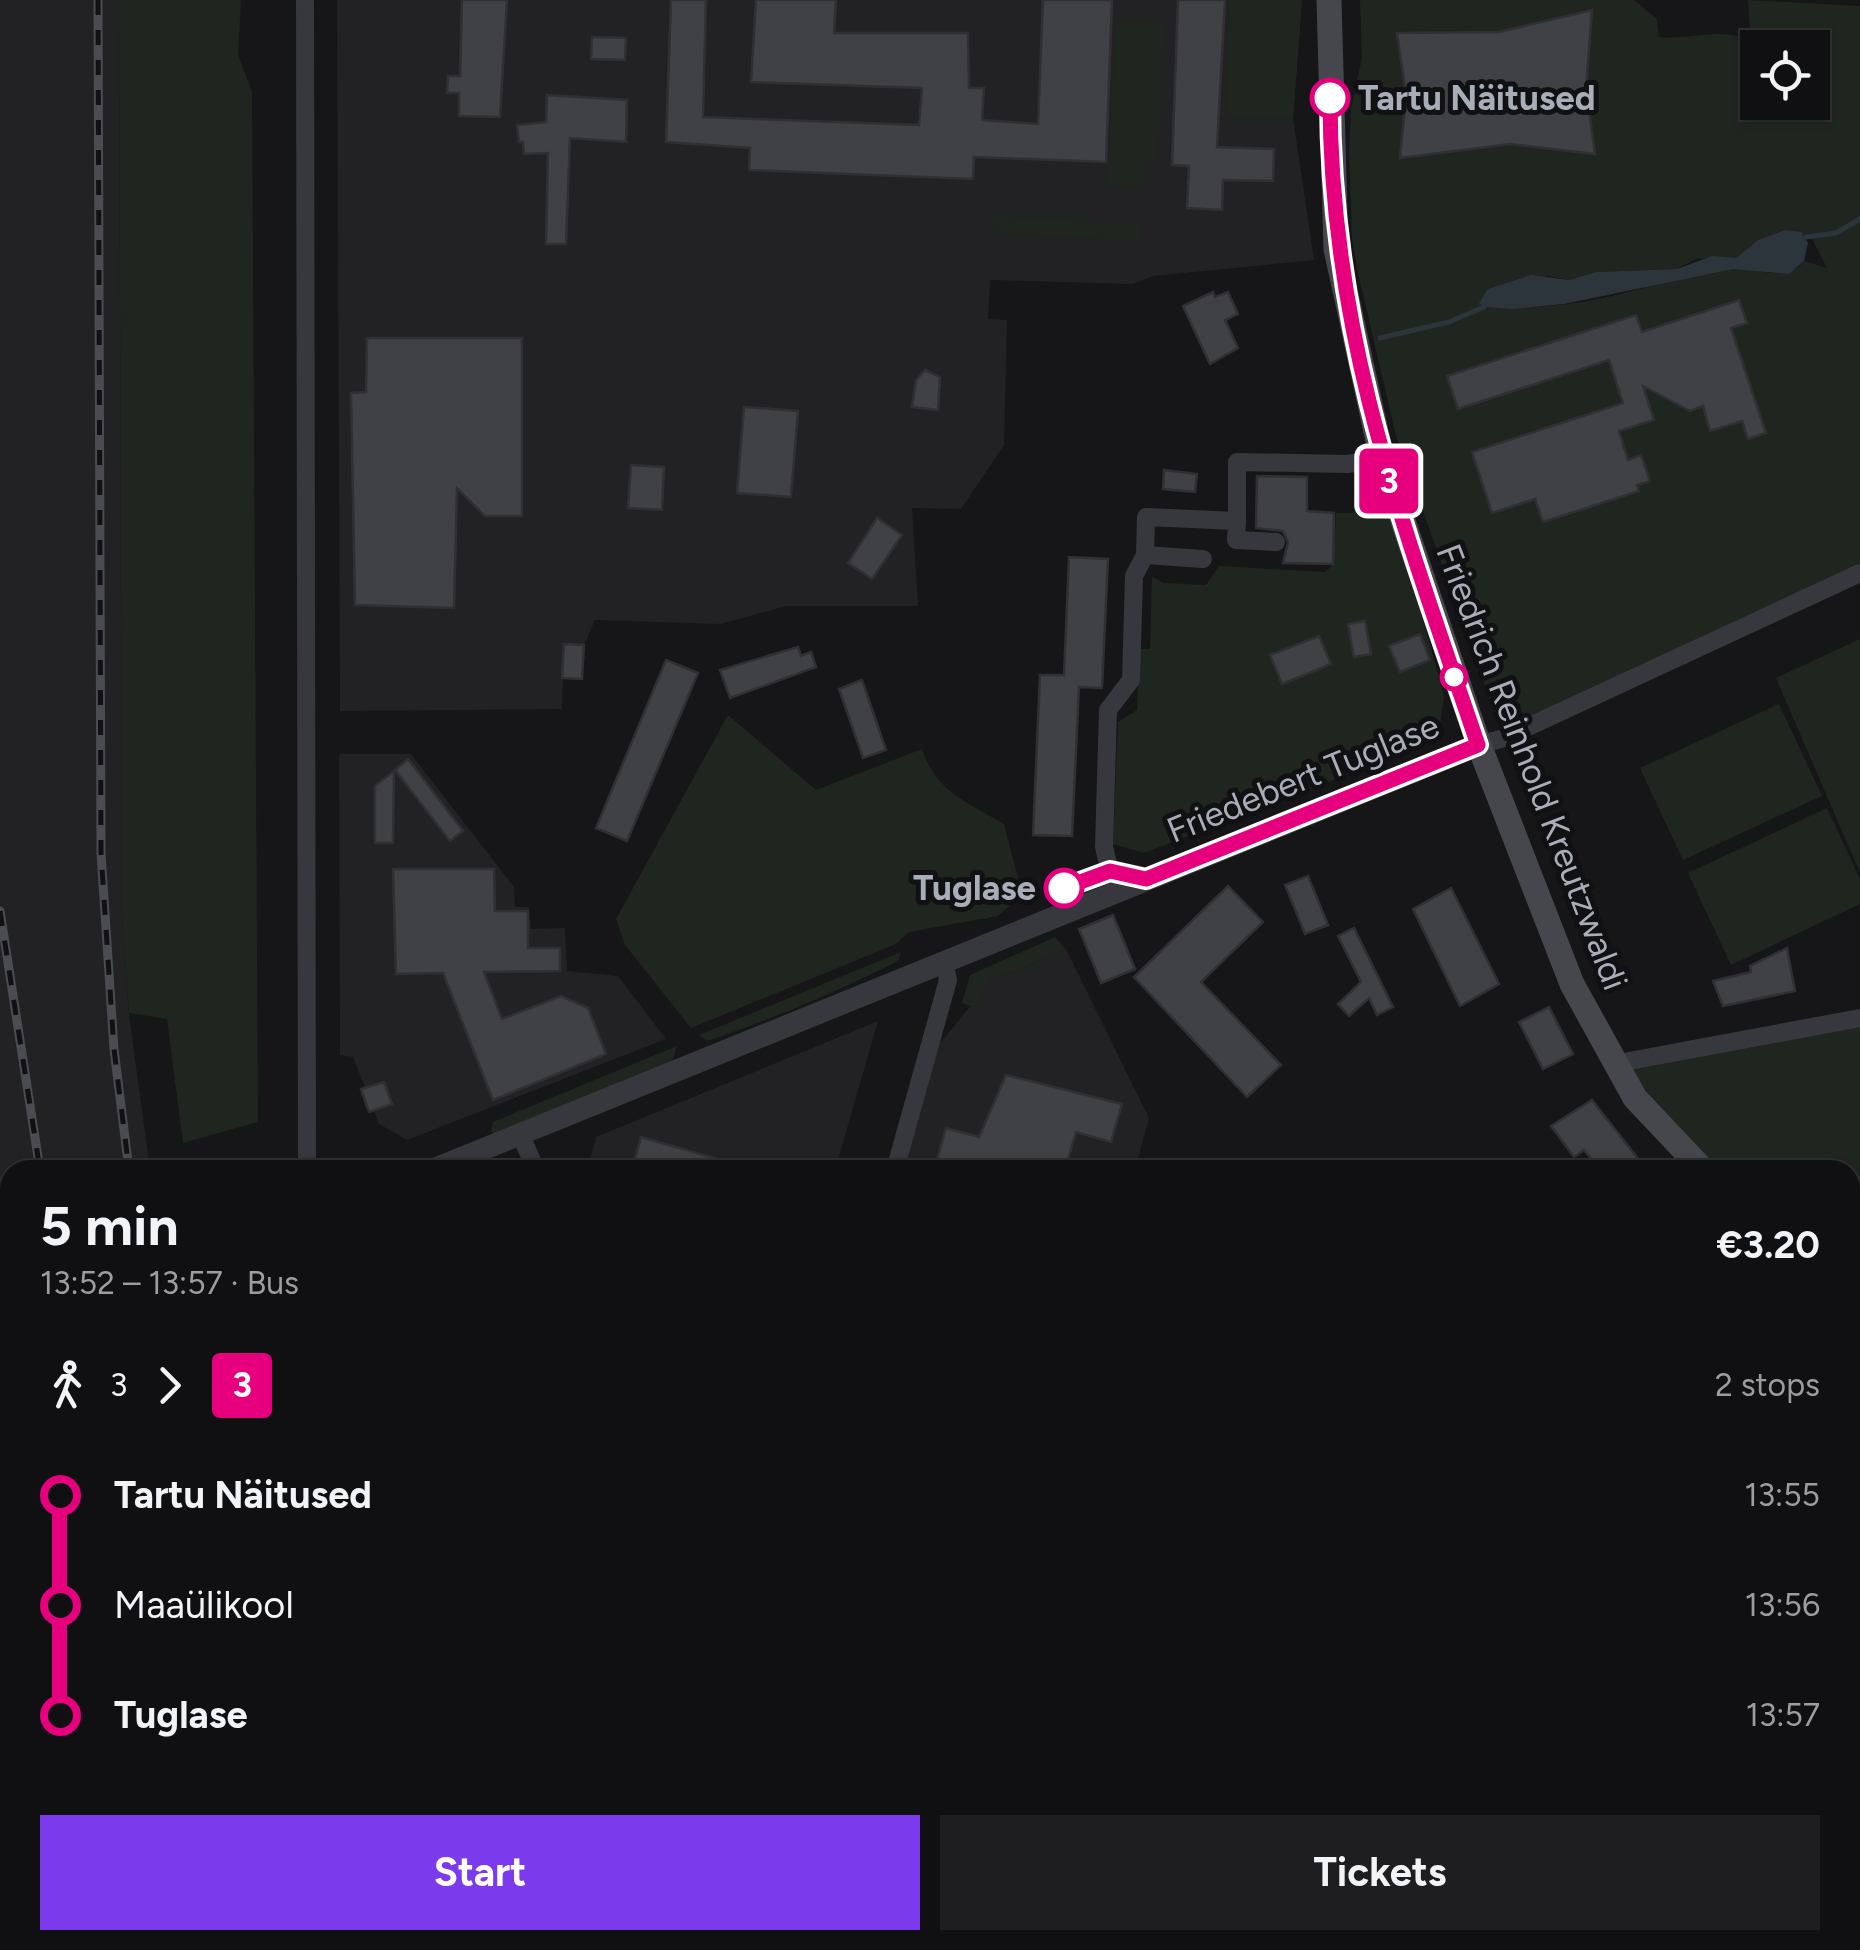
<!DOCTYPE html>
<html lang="en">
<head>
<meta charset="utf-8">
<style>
  :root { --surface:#101012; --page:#1e1e20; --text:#f1f3f6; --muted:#9c9d9f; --line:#303032; --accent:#7c3aed }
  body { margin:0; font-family:Figtree,sans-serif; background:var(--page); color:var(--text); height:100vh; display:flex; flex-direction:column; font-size:38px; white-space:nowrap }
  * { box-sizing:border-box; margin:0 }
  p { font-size:32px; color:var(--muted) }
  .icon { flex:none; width:55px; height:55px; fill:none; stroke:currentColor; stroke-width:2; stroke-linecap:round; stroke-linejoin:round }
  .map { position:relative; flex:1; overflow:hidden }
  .drawer { position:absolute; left:0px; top:1160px; width:1860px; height:790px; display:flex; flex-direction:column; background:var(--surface); border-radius:30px 30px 0 0; box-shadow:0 2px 8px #0004,0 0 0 2px var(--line) }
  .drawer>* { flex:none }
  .badge { padding:0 20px; border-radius:8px; font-size:35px; line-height:65px }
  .tools { position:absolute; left:1740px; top:30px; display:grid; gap:20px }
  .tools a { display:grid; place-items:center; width:90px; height:90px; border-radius:0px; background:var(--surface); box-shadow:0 2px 8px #0004,0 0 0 2px var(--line); font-size:50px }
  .map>.badge { position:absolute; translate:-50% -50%; box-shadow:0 0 0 5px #fff }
  .legs { display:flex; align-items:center; gap:15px; height:110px; padding:0 40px; font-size:32px }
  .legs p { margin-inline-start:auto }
  .headline { display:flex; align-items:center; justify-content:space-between; height:170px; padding:0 40px }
  h1 { font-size:55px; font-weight:700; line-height:75px }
  .primary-button { display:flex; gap:20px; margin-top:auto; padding:20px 40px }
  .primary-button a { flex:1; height:115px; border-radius:0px; background:var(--accent); color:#fff; font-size:40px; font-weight:700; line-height:115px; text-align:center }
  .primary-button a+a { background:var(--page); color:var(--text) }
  ul { padding:0 40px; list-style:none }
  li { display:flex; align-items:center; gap:35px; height:110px; font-size:38px }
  li i { display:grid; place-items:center; width:15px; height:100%; margin:0 12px; background:currentColor }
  li i::after { content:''; width:25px; height:25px; margin:-12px; border:8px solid; border-radius:50%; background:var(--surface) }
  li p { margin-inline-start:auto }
  li:first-child i { background:linear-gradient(#0000 50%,currentColor 0) }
  li:last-child i { background:linear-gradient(currentColor 50%,#0000 0) }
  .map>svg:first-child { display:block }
  .built { fill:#222225 }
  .green { fill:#1e261f; fill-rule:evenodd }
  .water { fill:#2c353c }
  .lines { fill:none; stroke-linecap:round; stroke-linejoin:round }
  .stream { stroke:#2c353c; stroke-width:5 }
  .building { fill:#404145; stroke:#303034; stroke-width:2.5 }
  .minor { stroke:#37383d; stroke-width:18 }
  .tertiary { stroke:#37383d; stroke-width:22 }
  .secondary { stroke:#45474d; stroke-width:25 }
  .rail-casing { stroke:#4a4c52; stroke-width:9 }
  .rail { stroke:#111113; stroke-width:5; stroke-dasharray:15; stroke-linecap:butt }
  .line-1-casing { stroke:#fff; stroke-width:22 }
  .line-1 { stroke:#e6007e; stroke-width:15 }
  .stop-1-dot { fill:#fff; stroke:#e6007e; stroke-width:5 }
  .labels { text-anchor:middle; stroke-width:10; stroke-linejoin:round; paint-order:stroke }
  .stop-label { font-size:35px; font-weight:bold; fill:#a8adb8; stroke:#111113; text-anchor:start }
  .street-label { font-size:35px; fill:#a8adb8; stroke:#111113 }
</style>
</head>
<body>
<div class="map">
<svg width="1860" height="1950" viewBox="0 0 1860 1950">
  <rect width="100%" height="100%" fill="#161618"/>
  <!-- built -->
  <g class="built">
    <path d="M 0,0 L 119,0 L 122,914 L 129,1014 L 150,1170 L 10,1170 L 10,1281 L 0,1285 Z"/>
    <path d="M 337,0 L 1302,0 L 1293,118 L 1314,260 L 1153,276 L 1133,284 L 990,280 L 988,319 L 1007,320 L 1004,445 L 961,509 L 912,508 L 918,606 L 786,606 L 721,624 L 595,620 L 584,645 L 564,645 L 562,709 L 340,711 Z"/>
    <path d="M 339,754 L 411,754 L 514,887 L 515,907 L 529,907 L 531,929 L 565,928 L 567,971 L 618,976 L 666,1039 L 407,1140 L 379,1124 L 353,1057 L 340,1055 Z"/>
    <path d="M 1066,949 L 1149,1118 L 1135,1170 L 903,1170 L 938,1046 L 990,982 Z"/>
    <path d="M 878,1021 L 835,1170 L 587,1170 L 596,1137 Z"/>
    <path d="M 10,1323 L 10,1940 L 91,1940 L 86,1950 L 0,1950 L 0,1327 Z"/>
  </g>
  <!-- green -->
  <g class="green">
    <path d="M 119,0 L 241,0 L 238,55 L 252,92 L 258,1122 L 183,1143 L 167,1019 L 129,1013 L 122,914 Z"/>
    <path d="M 1229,0 L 1302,0 L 1293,118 L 1225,115 Z"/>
    <path d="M 1360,0 L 1634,0 L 1657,19 L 1659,37 C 1688,40 1712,29 1741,37 L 1750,28 L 1748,0 L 1860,6 L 1860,573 L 1504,738 L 1396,436 L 1358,273 L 1352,240 L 1349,150 L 1351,108 L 1362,58 ZM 1758,48 L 1812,48 L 1812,102 L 1758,102 ZM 1785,230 L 1811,237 L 1827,268 L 1804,261 C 1786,285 1758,266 1733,269 C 1682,275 1633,293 1583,302 C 1550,307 1518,308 1484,307 L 1548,276 L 1569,280 L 1596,272 L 1677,269 L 1696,259 L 1736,258 L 1758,240 Z"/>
    <path d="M 1116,22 L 1164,24 L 1158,162 L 1145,162 L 1143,185 L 1108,183 Z"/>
    <path d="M 994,216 L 1139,225 L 1139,241 L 1007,233 L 995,230 L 990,222 Z"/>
    <path d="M 1383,472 L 1444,696 L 1440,726 L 1396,756 L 1144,853 L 1113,844 L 1118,722 L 1137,710 L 1139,649 L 1150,649 L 1152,577 L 1164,583 L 1206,585 L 1219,566 L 1325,572 L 1333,565 L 1336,513 L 1354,513 L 1355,478 Z"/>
    <path d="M 1860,639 L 1860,873 L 1776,678 Z"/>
    <path d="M 1779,704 L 1822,796 L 1683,860 L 1640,768 Z"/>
    <path d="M 728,715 L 816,790 L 922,749 C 936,792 967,802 1004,824 L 1022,894 L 998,916 L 909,932 L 896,944 L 691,1028 L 625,945 L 616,919 Z"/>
    <path d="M 1827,808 L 1860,879 L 1860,904 L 1731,965 L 1688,873 Z"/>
    <path d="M 1055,937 L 1066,949 L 990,982 L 974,1007 L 962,1003 L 970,975 Z"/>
    <path d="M 901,952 L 898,961 C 838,991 771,1020 707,1041 L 699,1035 Z"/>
    <path d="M 1860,1026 L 1860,1312 L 1850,1302 L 1850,1170 L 1720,1170 L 1655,1104 L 1628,1065 Z"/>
    <path d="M 677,1046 L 673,1059 L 666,1065 L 494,1134 L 491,1131 L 493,1122 Z"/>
  </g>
  <!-- water -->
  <path class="water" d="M 1785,230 L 1801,232 L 1808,243 L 1804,261 L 1789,274 L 1733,269 L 1564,304 L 1512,309 L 1484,307 L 1479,303 L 1488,289 L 1531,275 L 1569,280 L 1596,272 L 1677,269 L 1712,256 L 1736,258 L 1758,240 Z"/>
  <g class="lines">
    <!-- stream -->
    <g class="stream">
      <path d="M 1806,237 L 1836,233 L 1860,219"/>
      <path d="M 1380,338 L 1449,322 L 1484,307"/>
    </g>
  </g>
  <!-- building -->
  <g class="building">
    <path d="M 462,0 L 507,0 L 500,117 L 459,116 L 459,93 L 447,93 L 448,76 L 460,76 Z"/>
    <path d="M 671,0 L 706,0 L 703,117 L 919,125 L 922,88 L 751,82 L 756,0 L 836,0 L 834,33 L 968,33 L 969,88 L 984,88 L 982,120 L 1038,124 L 1043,0 L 1112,0 L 1106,162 L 974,157 L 973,179 L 749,170 L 750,148 L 666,142 Z"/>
    <path d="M 1178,0 L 1225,0 L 1217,147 L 1274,149 L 1273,181 L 1223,180 L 1222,210 L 1187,208 L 1189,166 L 1172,165 Z"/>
    <path d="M 1592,10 L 1586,89 L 1595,154 L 1510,144 L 1400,158 L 1406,95 L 1397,33 L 1499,32 Z"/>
    <path d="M 592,37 L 626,38 L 625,60 L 591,59 Z"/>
    <path d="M 547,95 L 627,100 L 626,142 L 570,138 L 566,244 L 546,244 L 548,153 L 524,154 L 523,142 L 519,142 L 517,125 L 546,122 Z"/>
    <path d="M 1213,292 L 1215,297 L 1228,292 L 1238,314 L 1225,320 L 1238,348 L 1210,364 L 1183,306 Z"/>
    <path d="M 1739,300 L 1747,323 L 1731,328 L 1766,433 L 1748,439 L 1742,421 L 1710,431 L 1703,406 L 1690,411 L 1643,386 L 1654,420 L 1619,431 L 1628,460 L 1641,455 L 1650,481 L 1637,485 L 1639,491 L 1543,522 L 1535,499 L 1492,513 L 1472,452 L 1623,403 L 1609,360 L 1458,409 L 1447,376 L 1636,315 L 1642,332 Z"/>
    <path d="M 367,338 L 522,338 L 522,516 L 485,516 L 457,488 L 454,608 L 355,605 L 351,393 L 366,392 Z"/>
    <path d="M 925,370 L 940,377 L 938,410 L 912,407 L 916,380 Z"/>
    <path d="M 744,407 L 798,411 L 791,497 L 737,493 Z"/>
    <path d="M 631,465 L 664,467 L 662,510 L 628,508 Z"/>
    <path d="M 1164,470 L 1197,474 L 1195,492 L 1163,489 Z"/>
    <path d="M 1257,476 L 1307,477 L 1307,511 L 1334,513 L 1333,564 L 1283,563 L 1288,542 L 1283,531 L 1256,528 Z"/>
    <path d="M 877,518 L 902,535 L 872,579 L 848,563 Z"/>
    <path d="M 1069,557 L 1108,559 L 1102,688 L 1079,687 L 1072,836 L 1033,835 L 1040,675 L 1064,675 Z"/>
    <path d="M 1365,621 L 1371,654 L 1354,657 L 1348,624 Z"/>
    <path d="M 1420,634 L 1430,660 L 1400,672 L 1389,646 Z"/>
    <path d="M 1319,636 L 1331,664 L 1282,684 L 1270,655 Z"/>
    <path d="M 564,644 L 584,645 L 582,679 L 562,678 Z"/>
    <path d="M 798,647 L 801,656 L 811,652 L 816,667 L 730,698 L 720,670 Z"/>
    <path d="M 666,660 L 698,673 L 627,841 L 596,828 Z"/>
    <path d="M 862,680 L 886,750 L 863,758 L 839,689 Z"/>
    <path d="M 408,759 L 463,831 L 450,841 L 395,770 Z"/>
    <path d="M 394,771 L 393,843 L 375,843 L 375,786 Z"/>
    <path d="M 393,869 L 494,869 L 495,911 L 528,911 L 528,948 L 560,948 L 560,971 L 484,972 L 502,1019 L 561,996 L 588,1008 L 606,1054 L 493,1100 L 443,973 L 396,974 Z"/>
    <path d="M 1308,876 L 1328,925 L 1305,934 L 1285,885 Z"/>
    <path d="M 1228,886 L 1263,922 L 1201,982 L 1281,1065 L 1247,1097 L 1134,977 Z"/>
    <path d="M 1451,888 L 1499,984 L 1460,1006 L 1413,909 Z"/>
    <path d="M 1113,915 L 1135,969 L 1101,983 L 1079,929 Z"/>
    <path d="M 1354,928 L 1393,1007 L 1377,1015 L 1369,998 L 1349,1016 L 1338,1004 L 1361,982 L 1338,936 Z"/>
    <path d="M 1787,948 L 1795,991 L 1723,1006 L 1713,981 L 1751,972 L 1750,966 Z"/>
    <path d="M 1549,1007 L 1573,1054 L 1543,1069 L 1519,1022 Z"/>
    <path d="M 1006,1075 L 1122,1104 L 1111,1142 L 1076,1132 L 1065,1170 L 934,1170 L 946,1128 L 979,1137 Z"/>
    <path d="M 384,1082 L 392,1104 L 369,1112 L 361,1089 Z"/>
    <path d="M 1592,1100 L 1647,1170 L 1600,1170 L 1584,1150 L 1574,1157 L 1551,1126 Z"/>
    <path d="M 641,1137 L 742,1166 L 741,1170 L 632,1170 Z"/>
  </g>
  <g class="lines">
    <!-- minor -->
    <g class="minor">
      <path d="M 305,0 L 307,1170"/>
      <path d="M 1237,521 L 1236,540 L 1276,542"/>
      <path d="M 1145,555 L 1203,559"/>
      <path d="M 1479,745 L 1504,738 L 1860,573"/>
      <path d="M 1110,871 L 1104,847 L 1108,710 L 1131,680 L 1134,576 L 1145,555 L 1146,517 L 1237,521 L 1237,462 L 1347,464 L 1382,459"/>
      <path d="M 1613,1064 L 1860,1018"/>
      <path d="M 521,1136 L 536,1170"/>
      <path d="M 895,1170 L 948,980 L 944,961"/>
      <path d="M 1850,1350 L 1860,1340"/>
      <path d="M 1850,1387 L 1855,1402 L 1850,1551"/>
      <path d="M 659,1940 L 689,1950"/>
      <path d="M 1349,1940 L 1355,1950"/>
      <path d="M 627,1950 L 630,1940"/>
      <path d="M 962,1950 L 976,1940"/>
      <path d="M 1830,1950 L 1830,1940"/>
    </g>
    <!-- tertiary -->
    <g class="tertiary">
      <path d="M 432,1170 L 1479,745"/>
      <path d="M 0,1302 L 10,1299"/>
      <path d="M 425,1940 L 428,1950"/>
    </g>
    <!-- secondary -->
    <g class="secondary">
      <path d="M 1329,0 L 1336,249 L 1382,459 L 1479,745 L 1572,984 L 1635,1098 L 1703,1170"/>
      <path d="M 1850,1319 L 1860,1329"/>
    </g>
    <defs>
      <g id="rail">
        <path d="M 98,0 L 101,853 L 114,1049 L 129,1170"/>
        <path d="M 0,911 L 40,1170"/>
        <path d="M 0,1512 L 10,1540"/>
        <path d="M 147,1940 L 150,1950"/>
        <path d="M 295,1940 L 298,1950"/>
        <path d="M 335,1940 L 338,1950"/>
      </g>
    </defs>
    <!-- rail casing -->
    <use href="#rail" class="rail-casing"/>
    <!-- rail -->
    <use href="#rail" class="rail"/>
  </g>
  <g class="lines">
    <defs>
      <path id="line-1" d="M 1064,888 L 1110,871 L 1146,879 L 1478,745 C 1403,525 1330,335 1330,98"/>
    </defs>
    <!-- line-1 casing -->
    <use href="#line-1" class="line-1-casing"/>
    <!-- line-1 -->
    <use href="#line-1" class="line-1"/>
  </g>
  <!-- markers -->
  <g class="stop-1-dot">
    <circle cx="1330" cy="98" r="18"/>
    <circle cx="1454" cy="677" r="12"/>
    <circle cx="1064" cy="888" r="18"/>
  </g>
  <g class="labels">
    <!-- stop labels -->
    <g class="stop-label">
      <text x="1358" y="110">Tartu Näitused</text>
      <text x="1036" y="900" text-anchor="end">Tuglase</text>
    </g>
    <!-- street labels -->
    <g class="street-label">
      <text transform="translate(1532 767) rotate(69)" y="12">Friedrich Reinhold Kreutzwaldi</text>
      <text transform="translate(1303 778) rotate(-22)" y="12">Friedebert Tuglase</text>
    </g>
  </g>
</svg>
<div class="tools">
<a><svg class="icon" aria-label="locate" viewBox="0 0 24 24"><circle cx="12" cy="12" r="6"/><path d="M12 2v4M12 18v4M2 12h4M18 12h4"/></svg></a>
</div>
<b class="badge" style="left:1389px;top:481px;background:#e6007e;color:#fff">3</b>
<section class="drawer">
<div class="headline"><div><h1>5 min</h1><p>13:52 – 13:57 · Bus</p></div><b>€3.20</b></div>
<div class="legs"><svg class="icon" aria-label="walk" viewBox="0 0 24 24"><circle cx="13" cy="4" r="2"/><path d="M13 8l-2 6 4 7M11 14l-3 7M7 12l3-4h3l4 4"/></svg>3<svg class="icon" aria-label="forward" viewBox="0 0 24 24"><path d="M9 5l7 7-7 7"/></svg><b class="badge" style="background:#e6007e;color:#fff">3</b><p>2 stops</p></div>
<ul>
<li><i style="color:#e6007e"></i><b>Tartu Näitused</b><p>13:55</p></li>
<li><i style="color:#e6007e"></i><span>Maaülikool</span><p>13:56</p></li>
<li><i style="color:#e6007e"></i><b>Tuglase</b><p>13:57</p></li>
</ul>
<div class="primary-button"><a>Start</a><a>Tickets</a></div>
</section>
</div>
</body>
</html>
